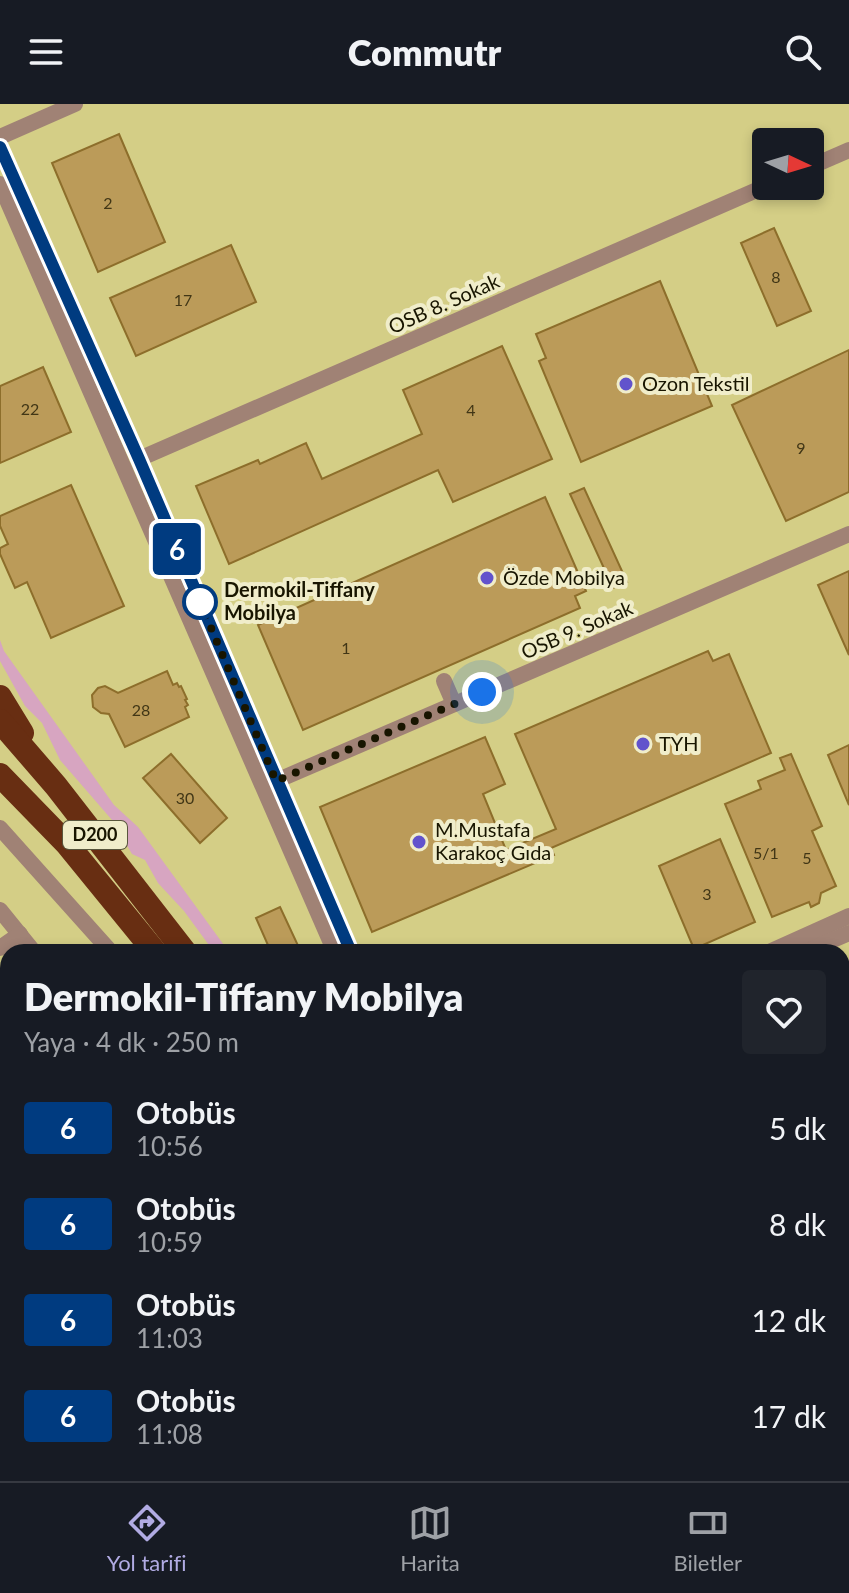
<!DOCTYPE html>
<html lang="tr">
<head>
<meta charset="utf-8">
<style>
  :root { --surface:#171b24; --page:#20242c; --text:#f1f3f6; --muted:#9ea1a6; --line:#363941; --accent:#b1abe3 }
  body { margin:0; font-family:Lato,sans-serif; background:var(--page); color:var(--text); height:100vh; display:flex; flex-direction:column; font-size:30px; white-space:nowrap }
  * { box-sizing:border-box; margin:0 }
  p { font-size:26px; color:var(--muted) }
  .icon { flex:none; width:44px; height:44px; fill:none; stroke:currentColor; stroke-width:2; stroke-linecap:round; stroke-linejoin:round }
  .map { position:relative; flex:1; overflow:hidden }
  .drawer { position:absolute; left:0px; top:840px; width:850px; height:538px; display:flex; flex-direction:column; background:var(--surface); border-radius:24px 24px 0 0; box-shadow:0 4px 12px #0003 }
  .drawer>* { flex:none }
  .badge { padding:0 16px; border-radius:6px; font-size:28px; line-height:52px }
  .needle { width:52px; rotate:94deg }
  .buttons { position:absolute; left:752px; top:24px; display:grid; gap:16px }
  .buttons a { display:grid; place-items:center; width:72px; height:72px; border-radius:8px; background:var(--surface); box-shadow:0 4px 12px #0003; font-size:40px }
  .you { position:absolute; width:40px; height:40px; margin:-20px; border:6px solid #fff; border-radius:50%; background:#1a73e8; box-shadow:0 0 0 12px #1a73e833 }
  .map>.badge { position:absolute; translate:-50% -50%; box-shadow:0 0 0 4px #fff }
  .round { display:grid; place-items:center; flex:none; width:84px; height:84px; border-radius:8px; background:var(--page) }
  .head { display:flex; align-items:center; justify-content:space-between; height:136px; padding:0 24px }
  h1 { font-size:38px; font-weight:800; line-height:60px }
  ul { padding:0; list-style:none }
  li { display:flex; align-items:center; gap:24px; height:96px; padding:0 24px }
  li div { flex:1 }
  li b { display:block; font-size:30px }
  li em { font-style:normal }
  li .badge { min-width:88px; font-weight:700; text-align:center }
  header { display:flex; justify-content:space-between; align-items:center; height:104px; padding:0 24px; background:var(--surface); font-size:36px; font-weight:800 }
  .menu { display:flex; justify-content:space-around; align-items:center; height:112px; border-top:2px solid var(--line); background:var(--surface); font-size:22px; color:var(--muted) }
  .menu a { display:grid; justify-items:center; gap:4px }
  .menu .current { color:var(--accent) }
  .map>svg:first-child { display:block }
  .green { fill:#d7a5c1 }
  .building { fill:#bb9b59; stroke:#8d6e2b; stroke-width:2 }
  .lines { fill:none; stroke-linecap:round; stroke-linejoin:round }
  .minor { stroke:#a08275; stroke-width:16 }
  .highway { stroke:#682e12; stroke-width:24 }
  .line-casing { stroke:#fff; stroke-width:18 }
  .line { stroke:#003b80; stroke-width:12 }
  .walk { stroke:#181500; stroke-width:8; stroke-dasharray:0 14.4 }
  .poi-dot { fill:#6253cc; stroke:#f0edca; stroke-width:3 }
  .stop-dot { fill:#fff; stroke:#003b80; stroke-width:4 }
  .labels { text-anchor:middle; stroke-width:8; stroke-linejoin:round; paint-order:stroke }
  .number-label { font-size:16px; fill:#413616 }
  .shield { fill:#f0edca; stroke:#59563d; stroke-width:2 }
  .shield-label { font-size:18px; font-weight:bold; fill:#181500 }
  .street-label { font-size:20px; fill:#181500; stroke:#f0edca }
  .poi-label { font-size:20px; fill:#181500; stroke:#f0edca; text-anchor:start }
  .stop-label { font-size:20px; font-weight:bold; fill:#181500; stroke:#f0edca; text-anchor:start }
</style>
</head>
<body>
<header><svg class="icon" aria-label="menu" viewBox="0 0 24 24"><path d="M4 6h16M4 12h16M4 18h16"/></svg>Commutr<svg class="icon" aria-label="search" viewBox="0 0 24 24"><circle cx="10" cy="10" r="6"/><path d="M15 15l6 6"/></svg></header>
<div class="map">
<svg width="849" height="1377" viewBox="0 0 849 1377">
  <rect width="100%" height="100%" fill="#d4ce86"/>
  <!-- green -->
  <g class="green">
    <path d="M 0,536 L 4,547 L 114,701 L 138,723 L 229,848 L 214,848 L 184,807 L 158,779 L 145,756 L 132,750 L 112,716 L 60,656 L 42,619 L 25,602 L 0,557 Z"/>
    <path d="M 8,923 L 8,1370 L 254,1370 L 255,1377 L 0,1377 L 0,930 Z"/>
  </g>
  <!-- building -->
  <g class="building">
    <path d="M 119,30 L 165,138 L 98,168 L 52,59 Z"/>
    <path d="M 774,124 L 811,207 L 777,222 L 741,139 Z"/>
    <path d="M 231,141 L 256,198 L 136,252 L 110,194 Z"/>
    <path d="M 660,177 L 712,302 L 581,358 L 539,257 L 546,254 L 536,230 Z"/>
    <path d="M 502,242 L 552,355 L 453,398 L 438,366 L 229,460 L 196,382 L 258,356 L 260,360 L 306,339 L 322,375 L 422,330 L 403,286 Z"/>
    <path d="M 849,246 L 849,388 L 786,417 L 732,301 Z"/>
    <path d="M 43,263 L 71,328 L 0,359 L 0,282 Z"/>
    <path d="M 71,381 L 124,502 L 51,534 L 27,478 L 15,484 L 0,450 L 0,444 L 8,440 L 0,422 L 0,412 Z"/>
    <path d="M 584,384 L 627,478 L 613,484 L 570,390 Z"/>
    <path d="M 545,393 L 586,487 L 575,492 L 580,504 L 303,626 L 258,521 Z"/>
    <path d="M 849,467 L 849,551 L 818,481 Z"/>
    <path d="M 708,547 L 713,557 L 729,550 L 771,649 L 551,744 L 554,751 L 372,828 L 320,703 L 485,633 L 505,680 L 483,690 L 506,746 L 556,725 L 515,630 Z"/>
    <path d="M 167,567 L 173,581 L 177,579 L 179,583 L 181,582 L 187,595 L 185,596 L 188,601 L 185,603 L 189,613 L 125,643 L 109,610 L 101,609 L 93,603 L 92,591 L 98,584 L 105,582 L 118,589 Z"/>
    <path d="M 849,641 L 849,701 L 828,651 Z"/>
    <path d="M 171,650 L 227,714 L 200,739 L 143,674 Z"/>
    <path d="M 791,650 L 822,722 L 812,727 L 836,782 L 821,789 L 819,799 L 811,803 L 809,798 L 772,813 L 725,700 L 761,685 L 758,677 L 785,666 L 780,654 Z"/>
    <path d="M 720,735 L 755,818 L 694,845 L 659,762 Z"/>
    <path d="M 280,803 L 301,848 L 271,848 L 256,814 Z"/>
  </g>
  <g class="lines">
    <!-- minor -->
    <g class="minor">
      <path d="M 0,33 L 75,0"/>
      <path d="M 0,43 L 139,355 L 351,848"/>
      <path d="M 810,63 L 849,46"/>
      <path d="M 0,80 L 335,848"/>
      <path d="M 139,355 L 766,82"/>
      <path d="M 444,577 L 454,600"/>
      <path d="M 276,677 L 849,430"/>
      <path d="M 0,724 L 111,848"/>
      <path d="M 0,806 L 34,848"/>
      <path d="M 0,844 L 20,830"/>
      <path d="M 769,848 L 849,812"/>
      <path d="M 805,848 L 849,829"/>
      <path d="M 0,917 L 8,910"/>
      <path d="M 842,1217 L 849,1213"/>
      <path d="M 395,1370 L 399,1377"/>
      <path d="M 807,1370 L 810,1377"/>
      <path d="M 824,1370 L 827,1377"/>
    </g>
    <!-- highway -->
    <g class="highway">
      <path d="M 0,593 L 22,629"/>
      <path d="M 0,617 L 56,682 L 185,848"/>
      <path d="M 0,671 L 67,740 L 155,848"/>
      <path d="M 480,1370 L 483,1377"/>
      <path d="M 508,1370 L 512,1377"/>
    </g>
  </g>
  <g class="lines">
    <defs>
      <path id="line" d="M 0,43 L 139,355 L 351,848"/>
    </defs>
    <!-- line casing -->
    <use href="#line" class="line-casing"/>
    <!-- line -->
    <use href="#line" class="line"/>
    <!-- walk -->
    <path class="walk" d="M 200,498 L 276,677 L 482,588"/>
  </g>
  <!-- markers -->
  <g class="poi-dot">
    <circle cx="626" cy="280" r="8"/>
    <circle cx="487" cy="474" r="8"/>
    <circle cx="643" cy="640" r="8"/>
    <circle cx="419" cy="738" r="8"/>
  </g>
  <circle class="stop-dot" cx="200" cy="498" r="16"/>
  <g class="labels">
    <!-- number labels -->
    <g class="number-label">
      <text x="108" y="105">2</text>
      <text x="776" y="179">8</text>
      <text x="183" y="202">17</text>
      <text x="30" y="311">22</text>
      <text x="471" y="312">4</text>
      <text x="801" y="350">9</text>
      <text x="346" y="550">1</text>
      <text x="141" y="612">28</text>
      <text x="185" y="700">30</text>
      <text x="766" y="755">5/1</text>
      <text x="807" y="760">5</text>
      <text x="707" y="796">3</text>
    </g>
    <!-- shield labels -->
    <rect class="shield" x="63" y="717" width="64" height="28" rx="6"/>
    <g class="shield-label">
      <text x="95" y="737">D200</text>
    </g>
    <!-- street labels -->
    <g class="street-label">
      <text transform="translate(444 200) rotate(-24)" y="7">OSB 8. Sokak</text>
      <text transform="translate(577 526) rotate(-23)" y="7">OSB 9. Sokak</text>
    </g>
    <!-- poi labels -->
    <g class="poi-label">
      <text x="642" y="287">Ozon Tekstil</text>
      <text x="503" y="481">Özde Mobilya</text>
      <text x="659" y="647">TYH</text>
      <text x="435" y="733">M.Mustafa<tspan x="435" dy="23">Karakoç Gıda</tspan></text>
    </g>
    <!-- stop labels -->
    <g class="stop-label">
      <text x="224" y="493">Dermokil-Tiffany<tspan x="224" dy="23">Mobilya</tspan></text>
    </g>
  </g>
</svg>
<div class="buttons">
<a><svg class="needle" viewBox="-14 -14 28 28"><path d="M0-13l5 13h-10z" fill="#e53935"/><path d="M0 13l5-13h-10z" fill="#9ea1a6"/></svg></a>
</div>
<div class="you" style="left:482px;top:588px"></div>
<b class="badge" style="left:177px;top:445px;background:#003b80;color:#fff">6</b>
<section class="drawer">
<div class="head"><div><h1>Dermokil-Tiffany Mobilya</h1><p>Yaya · 4 dk · 250 m</p></div><a class="round"><svg class="icon" aria-label="heart" viewBox="0 0 24 24"><path d="M12 20l-8-8c-3-5 5-10 8-4 3-6 11-1 8 4z"/></svg></a></div>
<ul>
<li><span class="badge" style="background:#003b80;color:#fff">6</span><div><b>Otobüs</b><p>10:56</p></div><em>5 dk</em></li>
<li><span class="badge" style="background:#003b80;color:#fff">6</span><div><b>Otobüs</b><p>10:59</p></div><em>8 dk</em></li>
<li><span class="badge" style="background:#003b80;color:#fff">6</span><div><b>Otobüs</b><p>11:03</p></div><em>12 dk</em></li>
<li><span class="badge" style="background:#003b80;color:#fff">6</span><div><b>Otobüs</b><p>11:08</p></div><em>17 dk</em></li>
</ul>
</section>
</div>
<nav class="menu">
<a class="current"><svg class="icon" aria-label="directions" viewBox="0 0 24 24"><path d="M12 3l9 9-9 9-9-9zM9 14v-3h6M13 9l2 2-2 2"/></svg>Yol tarifi</a>
<a><svg class="icon" aria-label="map" viewBox="0 0 24 24"><path d="M3 6l6-2 6 2 6-2v14l-6 2-6-2-6 2zM9 4v14M15 6v14"/></svg>Harita</a>
<a><svg class="icon" aria-label="tickets" viewBox="0 0 24 24"><path d="M3 7h18v10H3zM15 7v10"/></svg>Biletler</a>
</nav>
</body>
</html>
